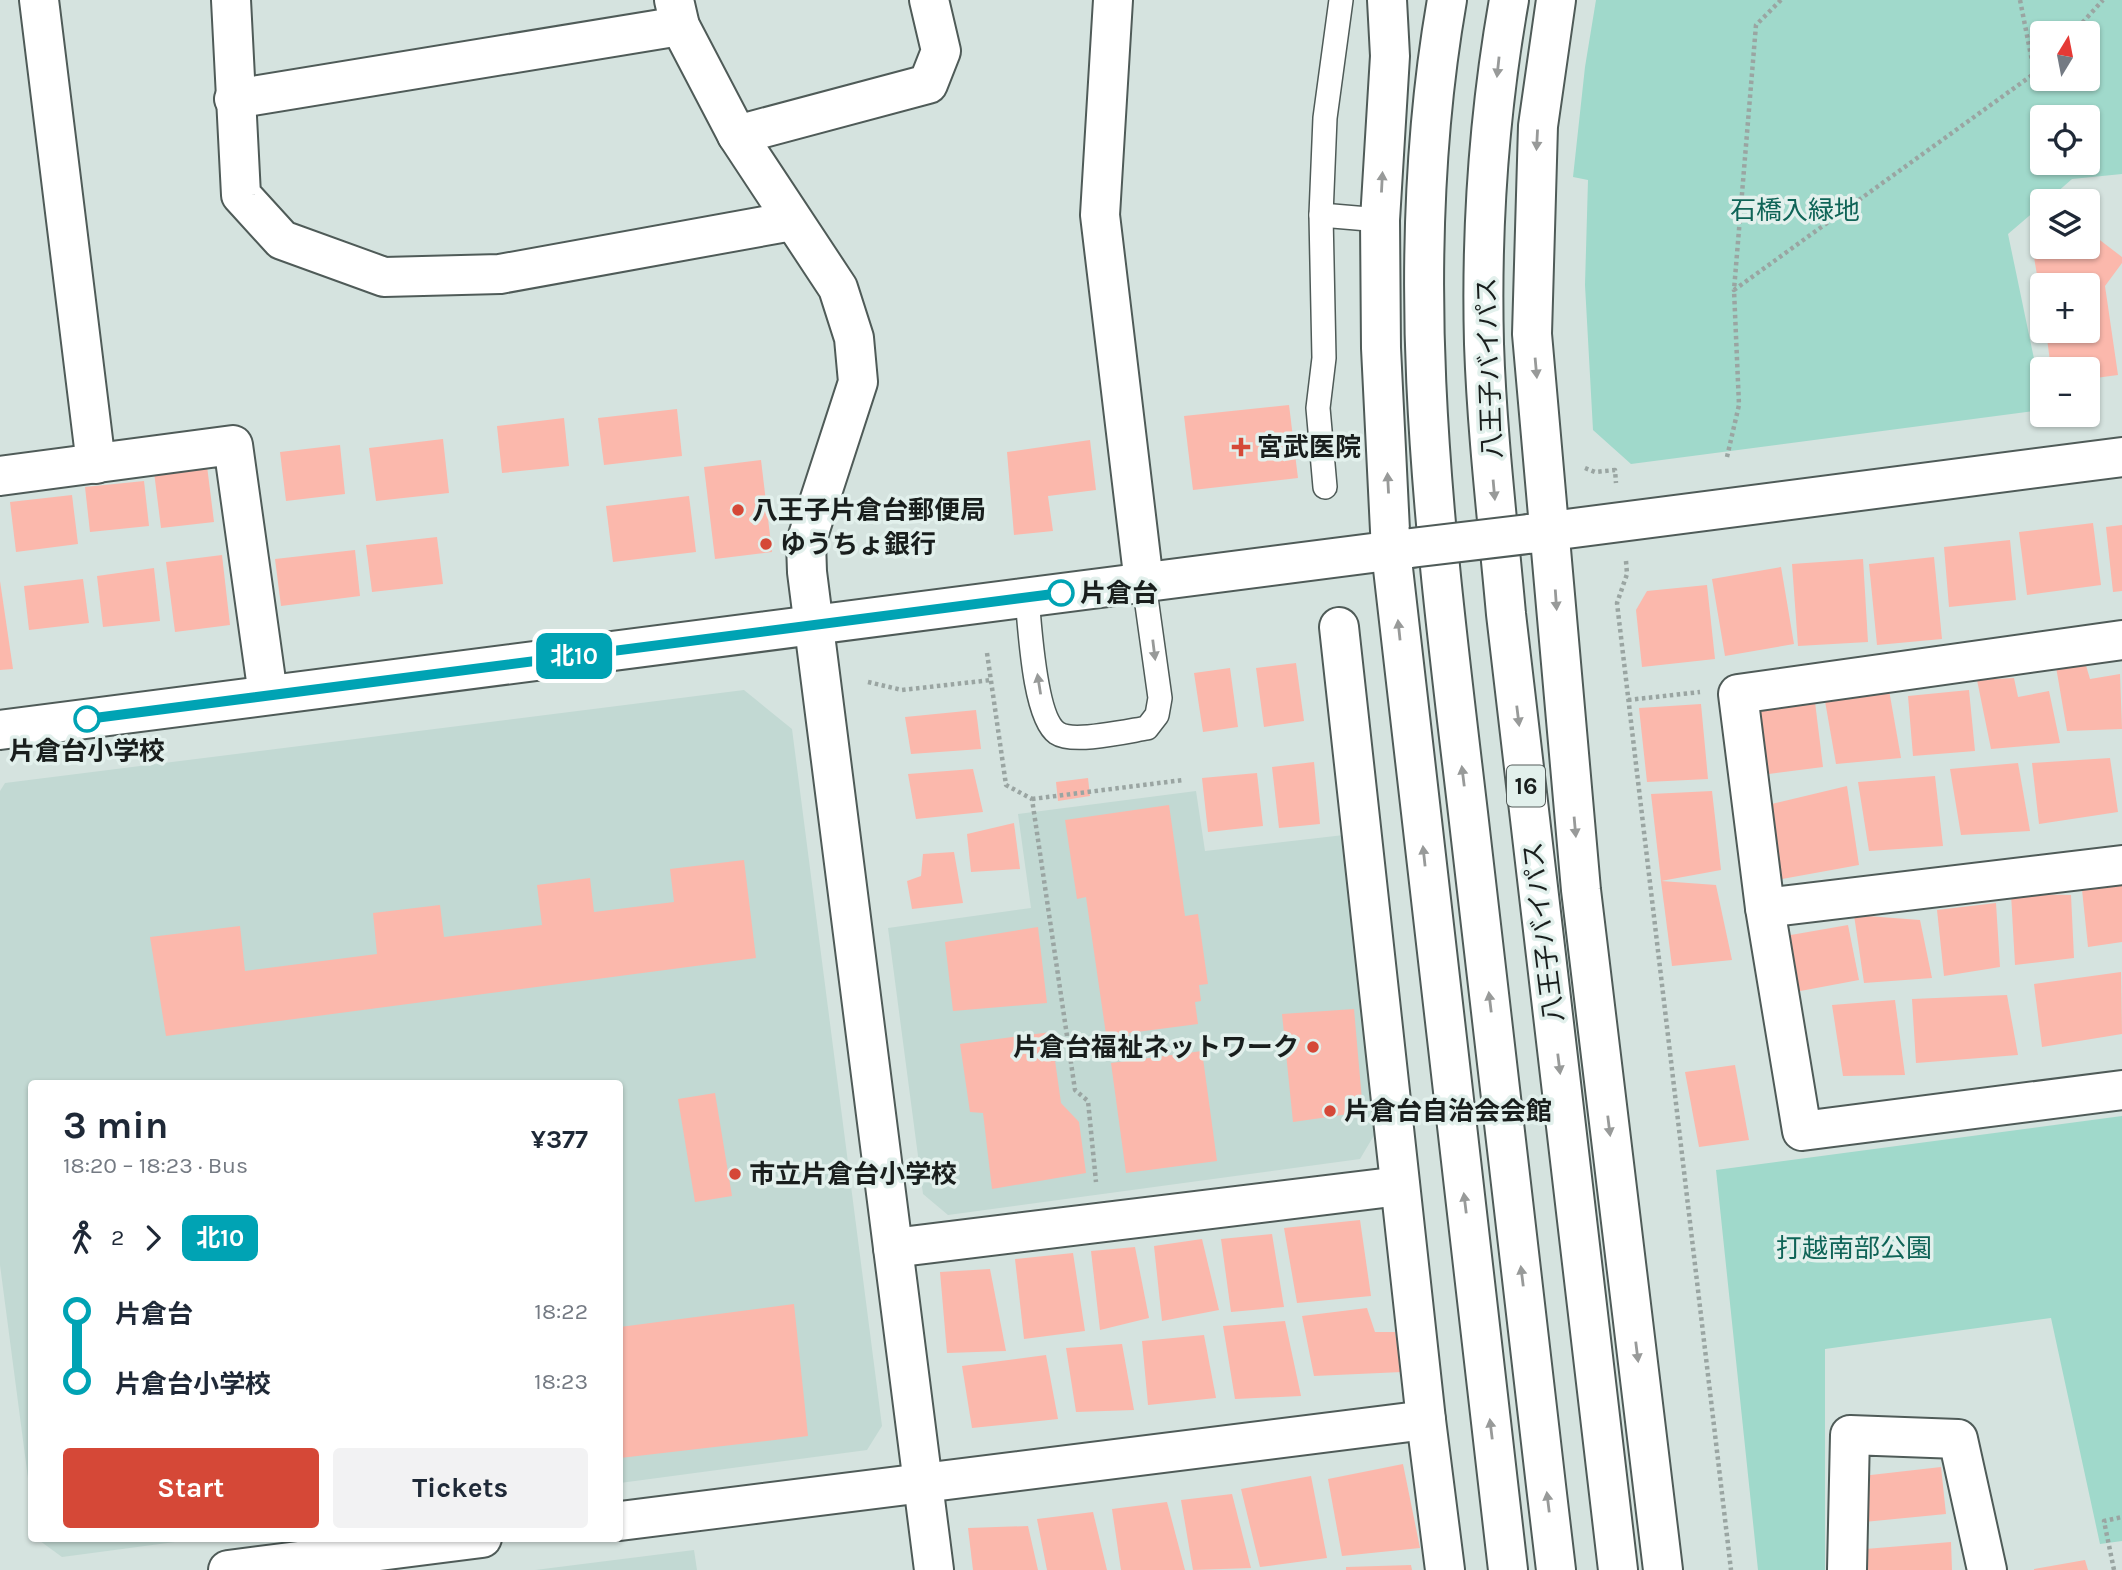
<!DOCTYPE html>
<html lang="en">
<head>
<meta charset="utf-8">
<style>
  :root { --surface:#fff; --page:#f2f2f3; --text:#1f2937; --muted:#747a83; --accent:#d54837 }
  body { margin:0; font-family:Karla,"Noto Sans JP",sans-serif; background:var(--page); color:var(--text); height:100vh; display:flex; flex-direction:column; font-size:26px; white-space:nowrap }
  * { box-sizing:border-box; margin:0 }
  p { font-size:23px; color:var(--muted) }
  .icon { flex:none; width:38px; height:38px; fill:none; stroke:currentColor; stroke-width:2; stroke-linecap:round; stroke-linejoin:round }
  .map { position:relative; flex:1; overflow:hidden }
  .panel { position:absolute; left:28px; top:1080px; width:595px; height:462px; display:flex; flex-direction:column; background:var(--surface); border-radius:7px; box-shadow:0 2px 5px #0004 }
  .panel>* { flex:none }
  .badge { padding:0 14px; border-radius:10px; font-size:24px; line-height:46px }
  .needle { width:46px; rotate:10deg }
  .fabs { position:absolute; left:2030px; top:21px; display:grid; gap:14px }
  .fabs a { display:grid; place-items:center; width:70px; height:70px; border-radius:7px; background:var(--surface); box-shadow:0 2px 5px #0004; font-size:35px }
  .map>.badge { position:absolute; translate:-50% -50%; box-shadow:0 0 0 4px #fff }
  .legs { display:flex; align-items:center; gap:10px; height:77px; padding:0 35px; font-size:23px }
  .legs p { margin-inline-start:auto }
  .headline { display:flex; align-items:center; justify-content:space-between; height:119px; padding:0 35px }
  h1 { font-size:38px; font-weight:700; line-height:52px }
  .action { display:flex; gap:14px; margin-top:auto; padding:14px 35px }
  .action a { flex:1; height:80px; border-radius:7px; background:var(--accent); color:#fff; font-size:28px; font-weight:700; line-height:80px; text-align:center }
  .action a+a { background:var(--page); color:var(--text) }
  ul { padding:0 35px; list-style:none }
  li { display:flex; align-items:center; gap:24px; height:70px; font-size:26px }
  li i { display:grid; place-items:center; width:10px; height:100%; margin:0 9px; background:currentColor }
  li i::after { content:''; width:18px; height:18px; margin:-9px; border:5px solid; border-radius:50%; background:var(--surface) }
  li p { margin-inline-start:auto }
  li:first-child i { background:linear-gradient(#0000 50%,currentColor 0) }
  li:last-child i { background:linear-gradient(currentColor 50%,#0000 0) }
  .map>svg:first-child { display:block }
  .built { fill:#c2d9d3 }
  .green { fill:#a0d9cb; fill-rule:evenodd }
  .building { fill:#fbb8ac }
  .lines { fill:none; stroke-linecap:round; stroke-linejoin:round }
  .lane-casing { stroke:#4f5b58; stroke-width:26 }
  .street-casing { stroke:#4f5b58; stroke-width:42 }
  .secondary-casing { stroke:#4f5b58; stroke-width:42 }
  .highway-casing { stroke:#4f5b58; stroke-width:42 }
  .path { stroke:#9aa5a2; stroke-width:4.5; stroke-dasharray:3.5 3.5; stroke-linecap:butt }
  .lane { stroke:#fff; stroke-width:23 }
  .street { stroke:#fff; stroke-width:38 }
  .secondary { stroke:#fff; stroke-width:38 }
  .highway { stroke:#fff; stroke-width:38 }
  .secondary-bridge-casing { stroke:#4f5b58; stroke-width:42; stroke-linecap:butt }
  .secondary-bridge { stroke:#fff; stroke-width:38 }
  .oneway { fill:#989a99 }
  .line-1-casing { stroke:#fff; stroke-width:16 }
  .line-1 { stroke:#00a3b4; stroke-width:10 }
  .poi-dot { fill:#d54837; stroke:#e2f0ec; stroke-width:2.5 }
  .stop-1-dot { fill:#fff; stroke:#00a3b4; stroke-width:3.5 }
  .labels { text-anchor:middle; stroke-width:7; stroke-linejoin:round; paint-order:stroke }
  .shield { fill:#e2f0ec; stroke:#555d5b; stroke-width:2 }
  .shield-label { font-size:24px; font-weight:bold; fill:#191e1d }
  .park-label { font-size:26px; fill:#0f6457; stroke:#e2f0ec }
  .street-label { font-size:26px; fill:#191e1d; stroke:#e2f0ec }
  .poi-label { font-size:26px; font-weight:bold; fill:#191e1d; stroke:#e2f0ec; text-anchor:start }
  .stop-label { font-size:26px; font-weight:bold; fill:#191e1d; stroke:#e2f0ec; text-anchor:start }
</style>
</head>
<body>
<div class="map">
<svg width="2122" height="1570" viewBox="0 0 2122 1570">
  <rect width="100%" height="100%" fill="#d5e3df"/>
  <!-- built -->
  <g class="built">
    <path d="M 744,690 L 792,729 L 882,1426 L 867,1450 L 620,1483 L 620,1083 L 32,1083 L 31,1501 L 0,1265 L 0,791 L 5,783 Z"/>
    <path d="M 1196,791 L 1205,851 L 1344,835 L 1376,1132 L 1360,1159 L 948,1215 L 923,1194 L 888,928 L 1031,908 L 1018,814 Z"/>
    <path d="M 36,1538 L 205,1538 L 62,1557 Z"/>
    <path d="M 694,1550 L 697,1570 L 535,1570 Z"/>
  </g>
  <!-- green -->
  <g class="green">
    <path d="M 1596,0 L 2122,0 L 2122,174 L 2072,179 L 2047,201 L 2042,201 L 2042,205 L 2008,234 L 2042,397 L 2042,402 L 2039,402 L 2041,410 L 1631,464 L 1593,430 L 1585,285 L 1588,180 L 1573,177 L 1585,67 ZM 2042,33 L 2088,33 L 2088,79 L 2042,79 ZM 2042,117 L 2088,117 L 2088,163 L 2042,163 Z"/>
    <path d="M 2122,1116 L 2122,1541 L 2100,1544 L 2051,1318 L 1825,1349 L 1825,1570 L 1758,1570 L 1716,1170 Z"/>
  </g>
  <!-- building -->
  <g class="building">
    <path d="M 2088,231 L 2122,257 L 2122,263 L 2105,286 L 2118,375 L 2088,379 L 2088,369 L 2051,369 L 2046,331 L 2088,331 L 2088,285 L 2042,285 L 2041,299 L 2034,257 L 2042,247 L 2088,247 Z"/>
    <path d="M 1289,405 L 1298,478 L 1193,490 L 1184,416 Z"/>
    <path d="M 677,409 L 682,456 L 604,465 L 598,418 Z"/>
    <path d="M 564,418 L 569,466 L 502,473 L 497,426 Z"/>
    <path d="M 443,439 L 449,493 L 376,501 L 369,448 Z"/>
    <path d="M 1090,440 L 1096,490 L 1048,496 L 1053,531 L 1014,535 L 1007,452 Z"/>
    <path d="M 340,445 L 345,494 L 286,501 L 280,452 Z"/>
    <path d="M 761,460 L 772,552 L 715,559 L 704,467 Z"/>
    <path d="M 207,466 L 214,522 L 161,528 L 154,472 Z"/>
    <path d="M 144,481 L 149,526 L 90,532 L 85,487 Z"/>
    <path d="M 72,495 L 78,544 L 16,552 L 10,502 Z"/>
    <path d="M 689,496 L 696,552 L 613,562 L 606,506 Z"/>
    <path d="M 2093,523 L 2101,585 L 2027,595 L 2019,532 Z"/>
    <path d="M 2122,525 L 2122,591 L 2113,592 L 2106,527 Z"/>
    <path d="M 437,537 L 443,584 L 372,592 L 366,545 Z"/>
    <path d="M 2010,540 L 2016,600 L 1949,607 L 1944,547 Z"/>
    <path d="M 355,550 L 360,596 L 281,606 L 275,559 Z"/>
    <path d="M 222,555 L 230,625 L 175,632 L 166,562 Z"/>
    <path d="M 1934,557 L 1942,639 L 1877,645 L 1869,564 Z"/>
    <path d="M 1863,559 L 1868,642 L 1798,646 L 1792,564 Z"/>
    <path d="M 1781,567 L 1794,644 L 1725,656 L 1712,579 Z"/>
    <path d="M 154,568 L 160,621 L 103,627 L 97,576 Z"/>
    <path d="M 83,579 L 89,623 L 29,630 L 24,586 Z"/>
    <path d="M 0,581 L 13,669 L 0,670 Z"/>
    <path d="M 1707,585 L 1715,659 L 1642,667 L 1636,610 L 1647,591 Z"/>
    <path d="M 2055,661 L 2085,662 L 2090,679 L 2120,674 L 2122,729 L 2067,731 Z"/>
    <path d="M 1296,663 L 1304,721 L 1264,727 L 1256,668 Z"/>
    <path d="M 1230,668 L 1238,727 L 1203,732 L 1194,673 Z"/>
    <path d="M 2014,678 L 2018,697 L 2049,691 L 2060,743 L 1991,749 L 1977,680 Z"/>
    <path d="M 1889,690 L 1901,758 L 1836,764 L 1825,701 Z"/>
    <path d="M 1969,690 L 1975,751 L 1913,756 L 1908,696 Z"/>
    <path d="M 1815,702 L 1823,767 L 1761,775 L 1753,710 Z"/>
    <path d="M 1701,704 L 1708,779 L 1647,782 L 1639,708 Z"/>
    <path d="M 976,710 L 981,749 L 911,754 L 905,717 Z"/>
    <path d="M 2110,758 L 2118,812 L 2039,824 L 2032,763 Z"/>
    <path d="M 1314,762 L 1320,824 L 1279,828 L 1272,767 Z"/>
    <path d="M 2018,763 L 2030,831 L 1961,835 L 1950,769 Z"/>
    <path d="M 973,769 L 983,812 L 916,819 L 908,774 Z"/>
    <path d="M 1257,773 L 1263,826 L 1208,832 L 1202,778 Z"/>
    <path d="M 1935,776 L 1943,846 L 1869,851 L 1858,782 Z"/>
    <path d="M 1088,778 L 1090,796 L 1058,801 L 1056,782 Z"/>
    <path d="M 1847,786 L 1859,865 L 1782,879 L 1767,805 Z"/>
    <path d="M 1712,791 L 1721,870 L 1661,881 L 1651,794 Z"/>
    <path d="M 1169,805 L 1185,916 L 1198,914 L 1208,984 L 1199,985 L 1201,1001 L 1195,1002 L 1198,1024 L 1129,1033 L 1130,1045 L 1108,1048 L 1086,897 L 1077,899 L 1065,820 Z"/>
    <path d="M 1014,823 L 1020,869 L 971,872 L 967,834 Z"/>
    <path d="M 954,852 L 963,903 L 912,909 L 907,881 L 921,876 L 923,854 Z"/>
    <path d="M 744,860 L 756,958 L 166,1036 L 150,937 L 240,926 L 245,971 L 377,954 L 373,913 L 440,905 L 444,937 L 542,925 L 537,885 L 590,878 L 594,912 L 674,902 L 670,869 Z"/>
    <path d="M 2122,878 L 2122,942 L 2088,947 L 2081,880 Z"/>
    <path d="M 1661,881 L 1716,885 L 1732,960 L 1672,966 Z"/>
    <path d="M 2011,894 L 2071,895 L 2074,958 L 2015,965 Z"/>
    <path d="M 1996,903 L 2000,967 L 1944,976 L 1937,910 Z"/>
    <path d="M 1854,915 L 1920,920 L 1932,978 L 1864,983 Z"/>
    <path d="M 1848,925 L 1859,980 L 1795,992 L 1785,936 Z"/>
    <path d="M 1038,927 L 1047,1003 L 953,1011 L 945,942 Z"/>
    <path d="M 2121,972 L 2122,1034 L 2042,1047 L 2034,984 Z"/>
    <path d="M 2007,995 L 2018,1055 L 1916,1063 L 1912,999 Z"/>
    <path d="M 1895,1000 L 1905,1075 L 1843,1076 L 1832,1005 Z"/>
    <path d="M 1354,1009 L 1363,1112 L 1293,1122 L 1282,1014 Z"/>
    <path d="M 1051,1032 L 1061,1103 L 1079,1122 L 1086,1173 L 992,1189 L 983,1113 L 970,1112 L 960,1044 Z"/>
    <path d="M 1202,1051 L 1217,1161 L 1126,1173 L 1111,1063 Z"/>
    <path d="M 1735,1065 L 1749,1140 L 1699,1147 L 1685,1072 Z"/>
    <path d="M 715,1093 L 732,1196 L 695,1202 L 678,1099 Z"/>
    <path d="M 1360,1220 L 1371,1296 L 1297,1303 L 1284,1228 Z"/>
    <path d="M 1272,1234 L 1284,1307 L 1231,1312 L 1221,1239 Z"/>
    <path d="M 1202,1239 L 1219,1310 L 1162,1321 L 1154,1246 Z"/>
    <path d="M 1135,1247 L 1149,1318 L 1100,1330 L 1091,1251 Z"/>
    <path d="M 1073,1253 L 1085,1331 L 1024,1339 L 1015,1259 Z"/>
    <path d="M 990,1269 L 1006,1351 L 947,1353 L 940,1272 Z"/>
    <path d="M 794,1304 L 808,1436 L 620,1458 L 620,1327 Z"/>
    <path d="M 1367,1308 L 1375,1332 L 1395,1332 L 1402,1372 L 1314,1376 L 1302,1316 Z"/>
    <path d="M 1285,1321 L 1301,1396 L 1235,1399 L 1223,1326 Z"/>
    <path d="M 1204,1335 L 1216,1398 L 1148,1405 L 1142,1341 Z"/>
    <path d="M 1122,1344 L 1134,1410 L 1076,1412 L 1066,1348 Z"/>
    <path d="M 1046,1355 L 1058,1419 L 972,1428 L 962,1366 Z"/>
    <path d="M 1403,1464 L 1420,1548 L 1342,1556 L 1328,1479 Z"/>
    <path d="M 1941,1467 L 1946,1514 L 1864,1522 L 1862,1476 Z"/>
    <path d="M 1311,1476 L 1327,1558 L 1260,1567 L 1241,1489 Z"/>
    <path d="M 1232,1494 L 1251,1568 L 1193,1570 L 1181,1500 Z"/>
    <path d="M 1167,1502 L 1185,1570 L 1121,1570 L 1112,1509 Z"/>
    <path d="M 1093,1512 L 1107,1570 L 1047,1570 L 1037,1519 Z"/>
    <path d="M 1028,1526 L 1038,1570 L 973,1570 L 968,1528 Z"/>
    <path d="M 1951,1542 L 1952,1570 L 1866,1570 L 1865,1549 Z"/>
    <path d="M 2085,1560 L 2088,1570 L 2034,1570 L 2034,1569 Z"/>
    <path d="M 1411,1565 L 1412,1570 L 1346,1570 L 1346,1567 Z"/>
  </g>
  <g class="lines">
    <defs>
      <g id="lane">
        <path d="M 1321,215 L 1380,220"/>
        <path d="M 1325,487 L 1318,408 L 1324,358 L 1321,215 L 1325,118 L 1341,0"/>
        <path d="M 1027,598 C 1030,627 1034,717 1057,733 C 1073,744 1128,731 1147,728 L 1157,715 L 1160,698 L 1144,583"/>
      </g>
      <g id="street">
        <path d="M 39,0 L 96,464"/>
        <path d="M 231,0 L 241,195 L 282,240 L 384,277 L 500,274 L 792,221"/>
        <path d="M 674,0 L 680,26 L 737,135 L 838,288 L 854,338 L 858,382 L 806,542 L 807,572 L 934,1570"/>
        <path d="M 1113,0 L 1100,215 L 1144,583"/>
        <path d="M 1387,0 L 1390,56 L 1380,220 L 1381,348 L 1391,551 L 1508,1570"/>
        <path d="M 1556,0 L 1538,126 L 1532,334 L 1581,890 L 1663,1570"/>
        <path d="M 234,99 L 680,26"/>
        <path d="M 737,135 L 928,84 L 941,51 L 929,0"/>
        <path d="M 0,476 L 233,445 L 268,695"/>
        <path d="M 1339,627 L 1426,1420 L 1445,1570"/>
        <path d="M 2122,640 L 1738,694 L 1765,908 L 1802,1131 L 2122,1090"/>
        <path d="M 1765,908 L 2122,865"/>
        <path d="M 893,1248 L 1400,1186"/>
        <path d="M 620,1521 L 1426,1420"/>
        <path d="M 228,1570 L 482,1538"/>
        <path d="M 1847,1570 L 1850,1435 L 1958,1439 L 1987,1570"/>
      </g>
      <g id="secondary">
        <path d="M 1528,534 L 2122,457"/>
        <path d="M 0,730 L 1411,548"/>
      </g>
      <g id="highway">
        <path d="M 1447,0 C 1399,274 1436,541 1468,813 C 1497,1066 1526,1318 1556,1570"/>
        <path d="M 1509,0 C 1489,113 1481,229 1484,344 C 1487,434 1498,525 1506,614 L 1618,1570"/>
      </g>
    </defs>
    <!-- lane casing -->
    <use href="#lane" class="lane-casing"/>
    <!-- street casing -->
    <use href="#street" class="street-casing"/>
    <!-- secondary casing -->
    <use href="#secondary" class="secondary-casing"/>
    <!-- highway casing -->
    <use href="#highway" class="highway-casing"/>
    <!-- path -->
    <g class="path">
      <path d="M 1781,0 L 1756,25 L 1734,290 L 2042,68"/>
      <path d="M 2020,0 L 2035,76"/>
      <path d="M 2073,33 L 2103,0"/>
      <path d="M 1727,457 L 1739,405 L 1734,290"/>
      <path d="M 1585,468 L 1595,472 L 1615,470 L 1616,483"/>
      <path d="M 1626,561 L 1627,574 L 1617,603 L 1731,1570"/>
      <path d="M 987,653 L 1006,785 L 1032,799 L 1075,1090 L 1088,1101 L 1096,1182"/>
      <path d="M 868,682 L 902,690 L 991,680"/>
      <path d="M 1628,700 L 1700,692"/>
      <path d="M 1032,799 L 1183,780"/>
      <path d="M 2114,1570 L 2104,1521 L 2122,1517"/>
    </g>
    <!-- lane -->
    <use href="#lane" class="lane"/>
    <!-- street -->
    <use href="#street" class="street"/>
    <!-- secondary -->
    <use href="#secondary" class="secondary"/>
    <!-- highway -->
    <use href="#highway" class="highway"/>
    <defs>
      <path id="secondary-bridge" d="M 1411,548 L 1528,534"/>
    </defs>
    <!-- secondary-bridge casing -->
    <use href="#secondary-bridge" class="secondary-bridge-casing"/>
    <!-- secondary-bridge -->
    <use href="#secondary-bridge" class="secondary-bridge"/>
  </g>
  <!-- one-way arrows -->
  <defs><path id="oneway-solid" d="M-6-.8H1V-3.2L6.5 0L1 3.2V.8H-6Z" transform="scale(1.75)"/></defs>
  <g class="oneway">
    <use href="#oneway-solid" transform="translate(1498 67) rotate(96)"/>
    <use href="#oneway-solid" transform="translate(1537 140) rotate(93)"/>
    <use href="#oneway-solid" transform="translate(1382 182) rotate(-87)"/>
    <use href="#oneway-solid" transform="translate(1536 368) rotate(85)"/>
    <use href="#oneway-solid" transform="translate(1388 483) rotate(-93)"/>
    <use href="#oneway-solid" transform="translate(1494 490) rotate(85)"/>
    <use href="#oneway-solid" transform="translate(1556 600) rotate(86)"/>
    <use href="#oneway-solid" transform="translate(1399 630) rotate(-96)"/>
    <use href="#oneway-solid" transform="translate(1154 650) rotate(83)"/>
    <use href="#oneway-solid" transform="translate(1039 684) rotate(-99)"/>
    <use href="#oneway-solid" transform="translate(1518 716) rotate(83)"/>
    <use href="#oneway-solid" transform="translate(1463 776) rotate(-97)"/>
    <use href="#oneway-solid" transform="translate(1575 827) rotate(85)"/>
    <use href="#oneway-solid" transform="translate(1424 856) rotate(-96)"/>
    <use href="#oneway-solid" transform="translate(1490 1002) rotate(-97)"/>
    <use href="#oneway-solid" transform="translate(1559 1064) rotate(83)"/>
    <use href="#oneway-solid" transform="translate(1609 1126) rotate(83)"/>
    <use href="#oneway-solid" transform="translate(1465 1203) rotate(-97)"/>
    <use href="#oneway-solid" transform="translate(1522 1276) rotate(-97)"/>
    <use href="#oneway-solid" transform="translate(1637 1352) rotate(83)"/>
    <use href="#oneway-solid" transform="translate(1491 1429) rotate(-97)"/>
    <use href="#oneway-solid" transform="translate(1548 1502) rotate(-97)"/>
  </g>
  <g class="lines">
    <defs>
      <path id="line-1" d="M 87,719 L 1061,593"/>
    </defs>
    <!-- line-1 casing -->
    <use href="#line-1" class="line-1-casing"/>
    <!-- line-1 -->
    <use href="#line-1" class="line-1"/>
  </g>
  <!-- markers -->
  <g class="poi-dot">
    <path d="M1237.5 436.5h7v7h7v7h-7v7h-7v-7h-7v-7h7z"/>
    <circle cx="738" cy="510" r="7"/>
    <circle cx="766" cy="544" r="7"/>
    <circle cx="1313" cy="1047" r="7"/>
    <circle cx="1330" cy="1111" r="7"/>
    <circle cx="735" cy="1174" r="7"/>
  </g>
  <g class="stop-1-dot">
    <circle cx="1061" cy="593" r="12"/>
    <circle cx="87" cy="719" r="12"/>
  </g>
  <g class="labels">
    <!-- shield labels -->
    <rect class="shield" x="1507" y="765.5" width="38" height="41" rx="5"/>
    <g class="shield-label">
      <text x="1526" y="794">16</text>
    </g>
    <!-- park labels -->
    <g class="park-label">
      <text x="1795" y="219">石橋入緑地</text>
      <text x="1854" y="1257">打越南部公園</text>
    </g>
    <!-- street labels -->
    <g class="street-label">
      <text transform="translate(1489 368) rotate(-92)" y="9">八王子バイパス</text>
      <text transform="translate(1543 932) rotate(-97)" y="9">八王子バイパス</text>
    </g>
    <!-- poi labels -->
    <g class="poi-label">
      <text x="1257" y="456">宮武医院</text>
      <text x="752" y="519">八王子片倉台郵便局</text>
      <text x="780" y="553">ゆうちょ銀行</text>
      <text x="1299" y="1056" text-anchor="end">片倉台福祉ネットワーク</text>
      <text x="1344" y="1120">片倉台自治会会館</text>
      <text x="749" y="1183">市立片倉台小学校</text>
    </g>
    <!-- stop labels -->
    <g class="stop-label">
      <text x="1080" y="602">片倉台</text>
      <text x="87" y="760" text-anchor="middle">片倉台小学校</text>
    </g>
  </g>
</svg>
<div class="fabs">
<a><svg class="needle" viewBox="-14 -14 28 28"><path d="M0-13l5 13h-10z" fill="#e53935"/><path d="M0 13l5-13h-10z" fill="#747a83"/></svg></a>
<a><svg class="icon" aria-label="locate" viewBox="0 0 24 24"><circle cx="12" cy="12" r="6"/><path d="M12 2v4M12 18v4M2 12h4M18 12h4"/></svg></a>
<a><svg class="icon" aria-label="layers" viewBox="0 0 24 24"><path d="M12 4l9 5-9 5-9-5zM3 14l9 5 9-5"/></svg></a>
<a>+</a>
<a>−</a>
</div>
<b class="badge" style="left:574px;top:656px;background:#00a3b4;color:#fff">北10</b>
<section class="panel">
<div class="headline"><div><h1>3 min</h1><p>18:20 – 18:23 · Bus</p></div><b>¥377</b></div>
<div class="legs"><svg class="icon" aria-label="walk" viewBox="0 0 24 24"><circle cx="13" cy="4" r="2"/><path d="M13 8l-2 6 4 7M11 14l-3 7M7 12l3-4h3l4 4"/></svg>2<svg class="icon" aria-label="forward" viewBox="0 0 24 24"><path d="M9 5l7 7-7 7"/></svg><b class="badge" style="background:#00a3b4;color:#fff">北10</b></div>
<ul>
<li><i style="color:#00a3b4"></i><b>片倉台</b><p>18:22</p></li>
<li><i style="color:#00a3b4"></i><b>片倉台小学校</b><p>18:23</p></li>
</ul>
<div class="action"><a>Start</a><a>Tickets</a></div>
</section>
</div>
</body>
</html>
